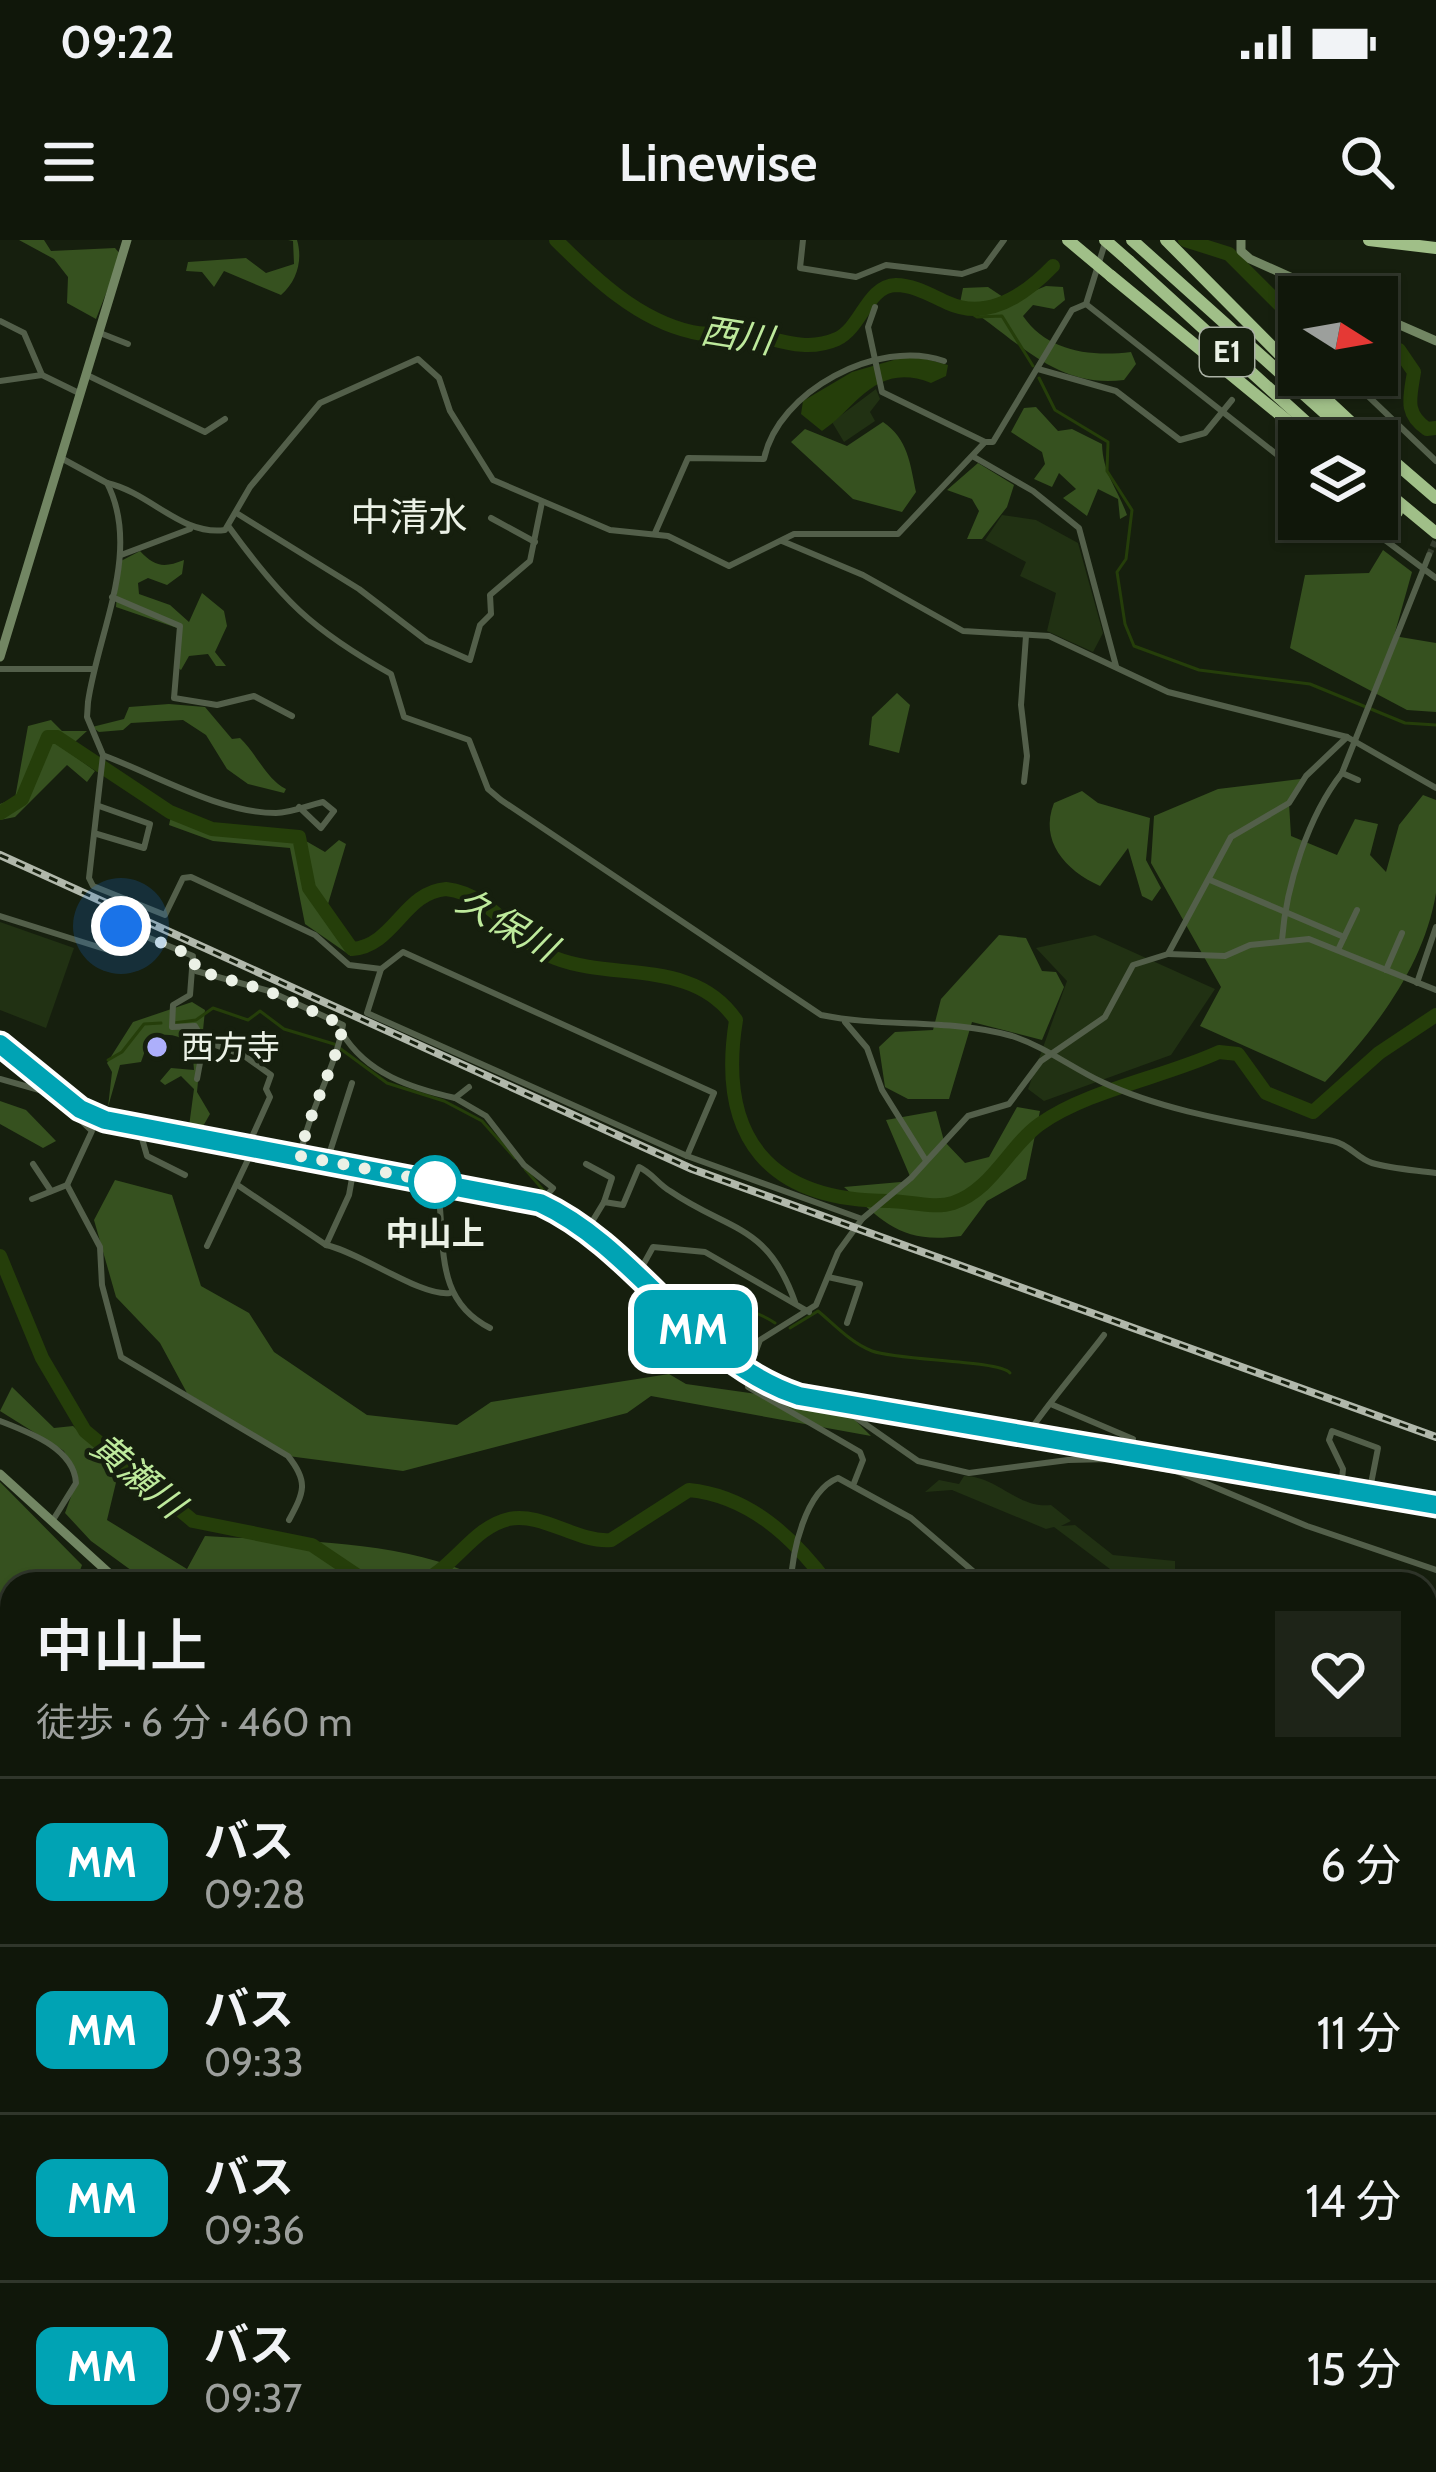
<!DOCTYPE html>
<html lang="ja">
<head>
<meta charset="utf-8">
<style>
  :root { --surface:#10170a; --page:#1e2418; --text:#f1f3f6; --muted:#9c9f9c; --line:#30362b }
  body { margin:0; font-family:Cabin,"Noto Sans JP",sans-serif; background:var(--page); color:var(--text); height:100vh; display:flex; flex-direction:column; font-size:45px; white-space:nowrap }
  * { box-sizing:border-box; margin:0 }
  p { font-size:39px; color:var(--muted) }
  .icon { flex:none; width:66px; height:66px; fill:none; stroke:currentColor; stroke-width:2; stroke-linecap:round; stroke-linejoin:round }
  .map { position:relative; flex:1; overflow:hidden }
  .panel { position:absolute; left:0px; top:1332px; width:1437px; height:900px; display:flex; flex-direction:column; background:var(--surface); border-radius:36px 36px 0 0; box-shadow:0 3px 9px #0004,0 0 0 3px var(--line) }
  .panel>* { flex:none }
  .badge { padding:0 24px; border-radius:18px; font-size:42px; line-height:78px }
  .needle { width:78px; rotate:101deg }
  .fabs { position:absolute; left:1278px; top:36px; display:grid; gap:24px }
  .fabs a { display:grid; place-items:center; width:120px; height:120px; border-radius:0px; background:var(--surface); box-shadow:0 3px 9px #0004,0 0 0 3px var(--line); font-size:60px }
  .you { position:absolute; width:60px; height:60px; margin:-30px; border:9px solid #fff; border-radius:50%; background:#1a73e8; box-shadow:0 0 0 18px #1a73e833 }
  .map>.badge { position:absolute; translate:-50% -50%; box-shadow:0 0 0 6px #fff }
  .round { display:grid; place-items:center; flex:none; width:126px; height:126px; border-radius:0px; background:var(--page) }
  .overview { display:flex; align-items:center; justify-content:space-between; height:204px; padding:0 36px }
  h1 { font-size:57px; font-weight:600; line-height:90px }
  ul { padding:0; list-style:none }
  li { display:flex; align-items:center; gap:36px; height:168px; padding:0 36px; border-top:3px solid var(--line) }
  li div { flex:1 }
  li b { display:block; font-size:45px }
  li em { font-style:normal }
  li .badge { min-width:132px; font-weight:700; text-align:center }
  .status { display:flex; justify-content:space-between; align-items:center; height:84px; padding:0 60px; background:var(--surface); direction:ltr }
  .status svg { height:33px; fill:currentColor }
  header { display:flex; justify-content:space-between; align-items:center; height:156px; padding:0 36px; background:var(--surface); font-size:54px; font-weight:600 }
  .map>svg:first-child { display:block }
  .green { fill:#213113 }
  .forest { fill:#36511f }
  .water { fill:#253e0a }
  .lines { fill:none; stroke-linecap:round; stroke-linejoin:round }
  .stream { stroke:#253e0a; stroke-width:3 }
  .river { stroke:#253e0a; stroke-width:14 }
  .street-tunnel { stroke:#363e2e; stroke-width:6; stroke-dasharray:6 3; stroke-linecap:butt }
  .street { stroke:#535f4a; stroke-width:6 }
  .secondary { stroke:#728663; stroke-width:9 }
  .highway { stroke:#a0bf88; stroke-width:12 }
  .rail-casing { stroke:#b1b8ab; stroke-width:8 }
  .rail { stroke:#161f0e; stroke-width:3; stroke-dasharray:9; stroke-linecap:butt }
  .highway-bridge { stroke:#a0bf88; stroke-width:12 }
  .line-casing { stroke:#fff; stroke-width:27 }
  .line { stroke:#00a3b4; stroke-width:18 }
  .walk { stroke:#ebf1e6; stroke-width:12; stroke-dasharray:0 21.6 }
  .poi-dot { fill:#adaffb; stroke:#161f0e; stroke-width:4.5 }
  .stop-dot { fill:#fff; stroke:#00a3b4; stroke-width:6 }
  .labels { text-anchor:middle; stroke-width:9; stroke-linejoin:round; paint-order:stroke }
  .shield { fill:#161f0e; stroke:#abb2a5; stroke-width:3 }
  .shield-label { font-size:30px; font-weight:bold; fill:#ebf1e6 }
  .poi-label { font-size:33px; fill:#ebf1e6; stroke:#161f0e; text-anchor:start }
  .stop-label { font-size:33px; font-weight:bold; fill:#ebf1e6; stroke:#161f0e }
  .water-label { font-size:36px; font-style:italic; fill:#beea9c; stroke:#161f0e }
  .quarter-label { font-size:39px; fill:#ebf1e6; stroke:#161f0e }
</style>
</head>
<body>
<div class="status"><b>09:22</b><svg viewBox="0 0 49 12"><path d="M0 12V9h3v3zM5 12V6h3v6zM10 12V3h3v9zM15 12V0h3v12zM26 1h20v11H26zM47 4h2v5h-2z"/></svg></div>
<header><svg class="icon" aria-label="menu" viewBox="0 0 24 24"><path d="M4 6h16M4 12h16M4 18h16"/></svg>Linewise<svg class="icon" aria-label="search" viewBox="0 0 24 24"><circle cx="10" cy="10" r="6"/><path d="M15 15l6 6"/></svg></header>
<div class="map">
<svg width="1436" height="2232" viewBox="0 0 1436 2232">
  <rect width="100%" height="100%" fill="#161f0e"/>
  <!-- green -->
  <g class="green">
    <path d="M 876,149 L 880,159 L 870,172 L 875,181 L 844,202 L 832,182 Z"/>
    <path d="M 1002,275 L 1036,280 L 1078,303 L 1103,393 L 1093,412 L 1047,391 L 1056,353 L 1020,336 L 1026,322 L 985,300 Z"/>
    <path d="M 0,682 L 74,708 L 46,788 L 0,770 Z"/>
    <path d="M 1095,695 L 1215,749 L 1171,815 L 1044,861 L 1028,849 L 1067,741 L 1036,708 Z"/>
    <path d="M 964,1236 C 997,1236 1018,1269 1051,1265 L 1071,1281 L 1061,1286 L 1075,1285 L 1113,1315 L 1175,1321 L 1175,1344 L 1130,1344 L 1054,1287 L 1046,1289 L 952,1250 L 925,1252 L 939,1240 L 959,1244 Z"/>
  </g>
  <!-- forest -->
  <g class="forest">
    <path d="M 19,0 L 44,0 L 51,11 L 115,8 L 121,15 L 96,79 L 67,63 L 68,37 L 54,19 Z"/>
    <path d="M 288,0 L 297,0 C 303,20 297,41 281,55 L 224,31 L 214,47 L 202,32 L 186,31 L 188,22 L 246,18 L 266,33 L 294,24 L 293,1 Z"/>
    <path d="M 1046,46 L 1063,47 L 1065,60 L 1054,69 L 1033,65 L 1023,76 C 1047,111 1089,117 1131,112 L 1136,124 L 1124,140 C 1053,149 1016,97 960,63 L 963,48 L 988,47 L 1009,61 Z"/>
    <path d="M 1036,167 L 1058,191 L 1072,189 L 1102,204 C 1103,234 1117,247 1127,275 L 1120,279 L 1118,259 L 1098,249 L 1087,276 L 1063,258 L 1076,249 L 1059,233 L 1052,247 L 1034,239 L 1045,224 L 1042,212 L 1011,192 L 1024,168 Z"/>
    <path d="M 883,182 C 908,199 910,223 916,252 L 902,272 L 853,259 L 791,202 L 805,189 L 847,206 Z"/>
    <path d="M 978,223 L 1014,245 L 1007,267 L 982,299 L 967,299 L 979,271 L 972,259 L 947,250 Z"/>
    <path d="M 1383,310 L 1412,332 L 1394,396 L 1436,403 L 1436,472 L 1407,470 L 1290,408 L 1305,335 L 1369,333 Z"/>
    <path d="M 140,311 C 155,327 164,328 184,320 L 182,334 L 167,345 L 148,338 L 138,343 L 139,354 L 170,365 L 189,382 L 202,353 L 224,371 L 227,386 L 215,412 L 226,426 L 216,426 L 208,414 L 189,416 L 181,430 L 177,427 L 180,389 L 116,367 L 119,322 Z"/>
    <path d="M 897,453 L 910,465 L 899,513 L 869,505 L 872,477 Z"/>
    <path d="M 169,464 L 205,467 L 232,499 L 240,498 C 257,514 266,539 286,549 L 284,553 L 248,544 L 227,529 L 206,495 L 183,480 L 131,483 L 123,490 L 99,492 L 92,487 L 124,479 L 129,467 Z"/>
    <path d="M 51,480 L 62,491 L 87,491 L 66,510 L 95,531 L 87,542 L 67,525 L 15,577 L 0,580 L 0,564 L 15,558 L 28,486 Z"/>
    <path d="M 1308,538 L 1289,563 L 1291,596 L 1337,615 L 1355,579 L 1378,584 L 1370,615 L 1386,632 L 1399,585 L 1423,555 L 1436,560 C 1436,590 1436,624 1436,653 C 1424,726 1375,790 1325,842 L 1200,786 L 1221,747 L 1151,623 L 1154,576 L 1218,549 Z"/>
    <path d="M 1082,551 L 1098,563 L 1150,578 L 1146,620 L 1161,648 L 1152,661 L 1142,656 L 1128,608 L 1100,646 C 1065,630 1039,601 1054,563 Z"/>
    <path d="M 171,576 L 299,597 L 325,612 L 339,600 L 346,604 L 328,664 L 332,691 L 355,712 L 351,716 L 305,684 L 290,608 L 213,601 L 169,585 Z"/>
    <path d="M 999,695 L 1026,698 L 1042,731 L 1056,732 L 1064,747 L 1042,800 L 972,782 L 949,859 L 908,859 L 885,847 L 879,807 L 895,792 L 933,790 L 941,759 Z"/>
    <path d="M 192,762 L 205,770 L 197,852 L 210,874 L 202,888 L 188,894 L 194,849 L 181,836 L 165,845 L 160,841 L 171,828 L 194,830 C 193,800 179,790 150,797 L 141,822 L 120,825 L 108,867 L 112,832 L 107,823 L 133,782 Z"/>
    <path d="M 0,861 L 26,870 L 56,901 L 43,908 L 0,884 Z"/>
    <path d="M 1017,867 L 1040,871 L 1026,939 L 987,961 L 961,996 C 902,1004 886,984 844,947 L 912,941 L 886,880 L 936,871 L 944,901 L 965,923 L 989,917 Z"/>
    <path d="M 115,940 L 172,955 L 201,1046 L 249,1073 L 274,1112 L 367,1175 L 457,1185 L 491,1162 L 669,1134 L 686,1144 L 841,1166 L 871,1196 L 651,1156 L 627,1173 L 403,1231 L 288,1216 L 187,1153 L 160,1103 L 116,1057 L 94,980 Z"/>
    <path d="M 12,1147 L 54,1188 L 73,1186 L 119,1230 L 107,1280 L 187,1329 L 205,1296 C 300,1302 408,1298 493,1344 L 150,1344 L 91,1301 L 65,1273 L 76,1243 L 64,1211 L 0,1171 Z"/>
    <path d="M 0,1242 L 82,1325 L 75,1344 L 12,1344 L 12,2220 L 1425,2220 L 1425,2010 L 1436,2001 L 1436,2232 L 0,2232 Z"/>
  </g>
  <!-- water -->
  <path class="water" d="M 911,115 L 948,125 L 946,136 L 931,143 C 875,121 856,169 822,191 L 801,174 L 803,161 L 852,132 Z"/>
  <g class="lines">
    <!-- stream -->
    <g class="stream">
      <path d="M 961,67 L 977,77 L 1002,76 L 1033,126"/>
      <path d="M 1039,138 L 1055,170 L 1108,202 L 1107,231 L 1132,270 L 1126,319 L 1117,332 L 1125,384 L 1134,406 L 1199,430 L 1310,444 L 1405,483 L 1436,485"/>
      <path d="M 174,783 L 196,780 L 213,768 L 248,780 L 260,771 L 284,789 L 334,804 L 387,843 L 444,861 L 482,881 L 515,918"/>
      <path d="M 108,820 L 122,812 L 144,784 L 161,783"/>
      <path d="M 525,929 L 544,951"/>
      <path d="M 552,959 L 583,983"/>
      <path d="M 650,1041 C 690,1063 736,1057 775,1083"/>
      <path d="M 790,1088 L 818,1071 C 835,1085 851,1103 872,1111 C 900,1121 998,1120 1010,1133"/>
      <path d="M 571,2220 L 577,2232"/>
    </g>
    <!-- river -->
    <g class="river">
      <path d="M 556,0 C 594,38 638,80 692,92 C 709,97 728,90 747,93 C 778,99 805,113 837,99 C 862,87 867,46 896,45 C 914,45 932,56 948,63 C 988,81 1026,54 1053,26"/>
      <path d="M 1185,0 L 1229,14 L 1299,84"/>
      <path d="M 1377,106 L 1399,110 L 1414,132 C 1410,158 1404,173 1427,189 L 1436,188"/>
      <path d="M 0,573 L 22,559 L 48,497 L 57,497 L 170,572 L 212,589 L 299,597 L 309,648 L 352,709 C 394,706 404,652 446,649 C 495,655 513,702 555,718 C 614,741 694,718 736,780 C 717,898 769,961 889,961 C 908,961 934,969 953,963 C 992,950 1009,906 1040,884 C 1088,850 1165,837 1219,812 L 1238,814 L 1266,853 L 1313,872 L 1379,813 L 1436,775"/>
      <path d="M 0,1016 L 42,1118 L 85,1191 L 193,1281 L 312,1305 L 370,1344"/>
      <path d="M 416,1344 C 452,1332 472,1287 509,1279 C 543,1272 577,1303 611,1300 L 689,1250 C 749,1256 793,1297 828,1344"/>
      <path d="M 1425,1827 L 1436,1837"/>
    </g>
    <!-- street-tunnel -->
    <path class="street-tunnel" d="M 1429,315 L 1436,299"/>
    <!-- street -->
    <g class="street">
      <path d="M 803,0 L 800,28 L 856,37 L 886,25 L 962,34 L 985,26 L 1004,0"/>
      <path d="M 1086,64 L 1299,232"/>
      <path d="M 875,67 L 868,87 L 882,152 L 985,202"/>
      <path d="M 0,81 L 24,93 L 42,135"/>
      <path d="M 100,93 L 128,104"/>
      <path d="M 1292,100 L 1299,97"/>
      <path d="M 1038,129 L 1116,151 L 1180,200 L 1205,193 L 1232,160"/>
      <path d="M 87,135 L 205,192 L 225,179"/>
      <path d="M 1346,135 L 1436,221"/>
      <path d="M 0,141 L 42,135 L 81,154"/>
      <path d="M 974,217 L 1033,251 L 1079,288 L 1116,426"/>
      <path d="M 61,218 L 107,243 C 142,311 98,392 88,462 L 87,477 L 103,515 L 89,638 L 93,646 L 165,675 L 183,638 L 191,637 L 315,695 L 349,725 L 381,729 L 403,712 L 714,853 L 687,916"/>
      <path d="M 107,243 C 151,253 181,296 225,290 L 250,247 L 320,163 L 418,119 L 439,138 L 450,171 L 493,240 L 610,290 L 668,296 L 729,326 L 794,294 L 898,294 L 985,202 L 993,202 L 1072,70 L 1086,64 L 1105,3"/>
      <path d="M 238,274 L 359,349 L 427,401 L 470,420 L 480,385 L 491,374 L 490,355 L 530,321 L 542,262"/>
      <path d="M 491,278 L 535,302"/>
      <path d="M 1357,279 L 1436,338"/>
      <path d="M 229,287 C 282,360 312,390 391,434 L 404,477 L 469,500 L 488,549 L 501,560 L 821,775 C 884,788 949,778 1012,796 C 1046,807 1070,827 1102,842 C 1172,875 1258,885 1333,901 C 1349,904 1358,919 1372,923 C 1392,929 1415,930 1436,933"/>
      <path d="M 655,293 L 688,218 L 764,219 C 778,151 878,98 944,121"/>
      <path d="M 782,301 L 863,335 L 963,391 L 1049,396 L 1168,452 L 1347,497 L 1436,548"/>
      <path d="M 121,315 L 190,289"/>
      <path d="M 112,357 L 180,386 L 174,458 L 217,465 L 254,456 L 292,476"/>
      <path d="M 0,429 L 93,429"/>
      <path d="M 105,516 C 156,535 220,573 276,573 C 291,573 309,565 323,562 L 334,571 L 321,588 L 299,567"/>
      <path d="M 1342,533 L 1358,540"/>
      <path d="M 1024,542 L 1027,516 L 1021,465 L 1026,396"/>
      <path d="M 97,594 L 144,608 L 150,584 L 99,566"/>
      <path d="M 1210,640 L 1344,697"/>
      <path d="M 0,676 L 108,710 L 120,686 L 193,716 L 190,755 L 173,765 L 172,787 L 195,786 L 204,801 L 197,839"/>
      <path d="M 1282,700 C 1286,646 1308,576 1342,533 L 1429,315"/>
      <path d="M 1338,710 L 1357,670"/>
      <path d="M 1168,714 L 1225,716 L 1250,705 L 1309,699 L 1436,750"/>
      <path d="M 381,729 L 367,773 L 687,916 L 862,979"/>
      <path d="M 1386,730 L 1402,693"/>
      <path d="M 196,731 L 269,751 L 343,785 C 335,830 310,867 300,916"/>
      <path d="M 1417,743 L 1436,687"/>
      <path d="M 845,782 L 867,808 L 882,850 L 925,919"/>
      <path d="M 342,793 C 367,834 411,848 455,858 L 469,847"/>
      <path d="M 204,801 L 243,815 L 271,835 L 266,849 L 270,857 L 247,908"/>
      <path d="M 0,839 L 64,857"/>
      <path d="M 455,858 L 486,876 L 524,925 L 553,948 L 540,963"/>
      <path d="M 139,888 L 147,916 L 185,935"/>
      <path d="M 327,921 L 352,843"/>
      <path d="M 33,924 L 51,951"/>
      <path d="M 586,924 L 612,938 L 604,962"/>
      <path d="M 437,943 C 447,1000 431,1058 490,1088"/>
      <path d="M 67,945 L 100,1007 L 102,1045 L 121,1117 L 288,1216 C 309,1242 304,1252 289,1280"/>
      <path d="M 239,946 L 326,1005 L 349,955 L 354,927"/>
      <path d="M 32,959 L 67,945 L 92,891 L 69,869 L 69,861"/>
      <path d="M 587,990 L 604,962 L 623,965 L 639,927 C 652,933 658,944 670,951 C 730,992 767,983 795,1062"/>
      <path d="M 326,1005 C 362,1013 421,1057 450,1053"/>
      <path d="M 207,1006 L 253,909"/>
      <path d="M 637,1036 L 653,1007 L 705,1012 L 809,1072"/>
      <path d="M 828,1037 L 860,1044 L 847,1083"/>
      <path d="M 838,1165 L 918,1221 L 969,1233 L 1068,1220 L 1110,1219 L 1176,1231 L 1307,1286 L 1436,1330"/>
      <path d="M 1053,1165 L 1133,1199"/>
      <path d="M 0,1181 C 28,1192 74,1208 76,1243 L 53,1280"/>
      <path d="M 1028,1195 C 1031,1184 1091,1113 1104,1095"/>
      <path d="M 854,1243 L 863,1220 L 860,1212 L 748,1147 L 747,1135 L 760,1100 L 816,1065 L 838,1012 L 862,979 L 911,938 L 968,876 L 1009,864 L 1041,821 L 1105,777 L 1133,725 L 1168,714 L 1231,597 L 1289,563 L 1306,536 L 1347,497"/>
      <path d="M 1341,1249 L 1343,1229 L 1329,1200 L 1332,1191 L 1378,1208 L 1369,1254"/>
      <path d="M 791,1344 C 792,1312 805,1251 838,1238 L 911,1278 L 988,1344"/>
      <path d="M 1425,1501 L 1436,1500"/>
      <path d="M 1425,1669 L 1436,1680"/>
    </g>
    <!-- secondary -->
    <g class="secondary">
      <path d="M 1241,0 L 1241,11 L 1250,19 L 1335,57"/>
      <path d="M 1377,75 L 1436,101"/>
      <path d="M 0,417 L 127,0"/>
      <path d="M 0,804 L 80,869 L 105,880 L 540,963 C 639,1009 693,1121 799,1156 L 1436,1265"/>
      <path d="M 0,1234 L 121,1344"/>
      <path d="M 1425,1961 L 1436,1959"/>
    </g>
    <!-- highway -->
    <g class="highway">
      <path d="M 1132,0 L 1356,201"/>
      <path d="M 1166,0 L 1299,134"/>
      <path d="M 1369,0 L 1436,8"/>
      <path d="M 1129,21 L 1327,201"/>
      <path d="M 1111,36 L 1312,201"/>
      <path d="M 1300,135 L 1371,201"/>
      <path d="M 1377,207 L 1436,258"/>
      <path d="M 1377,244 L 1436,293"/>
      <path d="M 1377,255 L 1397,272"/>
    </g>
    <defs>
      <path id="rail" d="M 0,615 L 692,929 L 1436,1197"/>
    </defs>
    <!-- rail casing -->
    <use href="#rail" class="rail-casing"/>
    <!-- rail -->
    <use href="#rail" class="rail"/>
    <!-- highway-bridge -->
    <g class="highway-bridge">
      <path d="M 1068,0 L 1111,36"/>
      <path d="M 1105,0 L 1129,21"/>
    </g>
  </g>
  <g class="lines">
    <defs>
      <path id="line" d="M 0,804 L 80,869 L 105,880 L 540,963 C 639,1009 693,1121 799,1156 L 1436,1265"/>
    </defs>
    <!-- line casing -->
    <use href="#line" class="line-casing"/>
    <!-- line -->
    <use href="#line" class="line"/>
    <!-- walk -->
    <path class="walk" d="M 121,686 L 193,716 L 196,730 L 268,751 L 343,785 C 335,830 310,866 300,916 L 435,942"/>
  </g>
  <!-- markers -->
  <circle class="poi-dot" cx="157" cy="807" r="12"/>
  <circle class="stop-dot" cx="435" cy="942" r="24"/>
  <g class="labels">
    <!-- shield labels -->
    <rect class="shield" x="1200" y="88" width="54" height="48" rx="9"/>
    <g class="shield-label">
      <text x="1227" y="122">E1</text>
    </g>
    <!-- poi labels -->
    <g class="poi-label">
      <text x="181" y="819">西方寺</text>
    </g>
    <!-- stop labels -->
    <g class="stop-label">
      <text x="435" y="1005">中山上</text>
    </g>
    <!-- water labels -->
    <g class="water-label">
      <text transform="translate(737 95) rotate(9)" y="13">西川</text>
      <text transform="translate(507 684) rotate(30)" y="13">久保川</text>
      <text transform="translate(138 1235) rotate(40)" y="13">黄瀬川</text>
    </g>
    <!-- quarter labels -->
    <g class="quarter-label">
      <text x="409" y="291">中清水</text>
    </g>
  </g>
</svg>
<div class="fabs">
<a><svg class="needle" viewBox="-14 -14 28 28"><path d="M0-13l5 13h-10z" fill="#e53935"/><path d="M0 13l5-13h-10z" fill="#9c9f9c"/></svg></a>
<a><svg class="icon" aria-label="layers" viewBox="0 0 24 24"><path d="M12 4l9 5-9 5-9-5zM3 14l9 5 9-5"/></svg></a>
</div>
<div class="you" style="left:121px;top:686px"></div>
<b class="badge" style="left:693px;top:1089px;background:#00a3b4;color:#fff">MM</b>
<section class="panel">
<div class="overview"><div><h1>中山上</h1><p>徒歩 · 6 分 · 460 m</p></div><a class="round"><svg class="icon" aria-label="heart" viewBox="0 0 24 24"><path d="M12 20l-8-8c-3-5 5-10 8-4 3-6 11-1 8 4z"/></svg></a></div>
<ul>
<li><span class="badge" style="background:#00a3b4;color:#fff">MM</span><div><b>バス</b><p>09:28</p></div><em>6 分</em></li>
<li><span class="badge" style="background:#00a3b4;color:#fff">MM</span><div><b>バス</b><p>09:33</p></div><em>11 分</em></li>
<li><span class="badge" style="background:#00a3b4;color:#fff">MM</span><div><b>バス</b><p>09:36</p></div><em>14 分</em></li>
<li><span class="badge" style="background:#00a3b4;color:#fff">MM</span><div><b>バス</b><p>09:37</p></div><em>15 分</em></li>
</ul>
</section>
</div>
</body>
</html>
